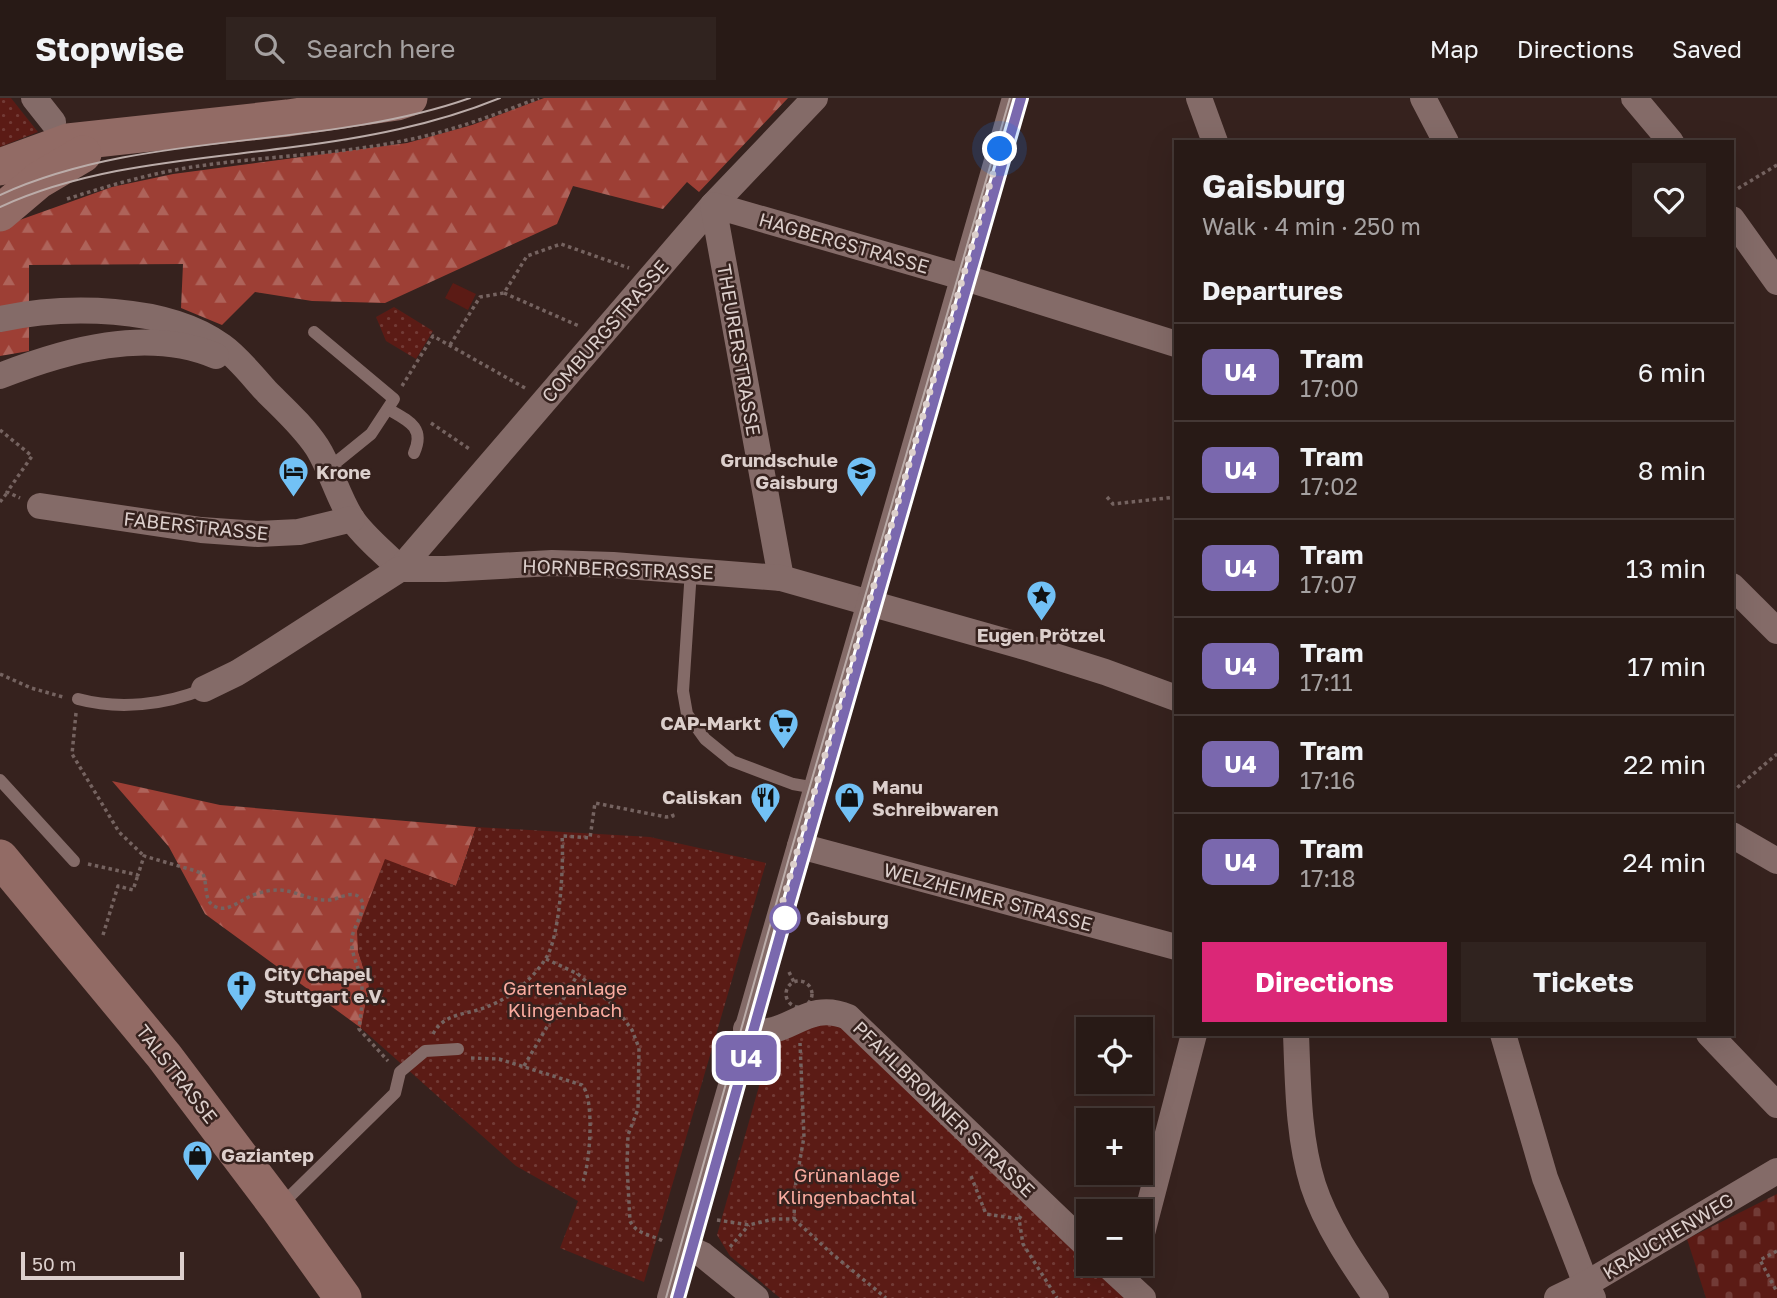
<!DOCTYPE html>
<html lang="en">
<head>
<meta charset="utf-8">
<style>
  :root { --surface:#281a16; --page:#30231f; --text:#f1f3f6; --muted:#a5a1a1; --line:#443835; --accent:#db2777 }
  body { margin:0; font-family:"Golos Text",sans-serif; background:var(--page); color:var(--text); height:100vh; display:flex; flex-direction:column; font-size:26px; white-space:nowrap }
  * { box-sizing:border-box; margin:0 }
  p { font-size:23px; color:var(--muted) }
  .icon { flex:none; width:38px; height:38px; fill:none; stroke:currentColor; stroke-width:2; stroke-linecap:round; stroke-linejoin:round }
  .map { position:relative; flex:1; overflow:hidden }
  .panel { position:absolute; left:1174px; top:42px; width:560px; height:896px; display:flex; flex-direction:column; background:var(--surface); border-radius:0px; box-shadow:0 7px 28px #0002,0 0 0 2px var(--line) }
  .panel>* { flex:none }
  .badge { padding:0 14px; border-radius:10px; font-size:24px; line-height:46px }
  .tools { position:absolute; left:1076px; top:919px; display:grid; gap:14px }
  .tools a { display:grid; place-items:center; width:77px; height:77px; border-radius:0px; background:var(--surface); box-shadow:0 7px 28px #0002,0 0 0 2px var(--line); font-size:35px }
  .scale { position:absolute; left:21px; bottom:18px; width:163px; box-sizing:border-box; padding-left:7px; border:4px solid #dccfcc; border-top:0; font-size:19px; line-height:24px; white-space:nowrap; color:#dccfcc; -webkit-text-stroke:5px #36221e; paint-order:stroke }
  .you { position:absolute; width:35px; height:35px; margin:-18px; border:5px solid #fff; border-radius:50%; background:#1a73e8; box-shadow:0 0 0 10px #1a73e833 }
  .map>.badge { position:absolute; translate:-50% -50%; box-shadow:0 0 0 4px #fff }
  h2 { padding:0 28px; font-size:26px; line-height:63px }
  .round { display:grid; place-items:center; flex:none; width:74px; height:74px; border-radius:0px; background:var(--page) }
  .overview { display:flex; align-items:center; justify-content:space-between; height:119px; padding:0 28px }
  h1 { font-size:33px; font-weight:700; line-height:52px }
  .primary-button { display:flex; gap:14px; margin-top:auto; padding:14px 28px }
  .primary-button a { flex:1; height:80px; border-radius:0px; background:var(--accent); color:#fff; font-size:28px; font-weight:700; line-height:80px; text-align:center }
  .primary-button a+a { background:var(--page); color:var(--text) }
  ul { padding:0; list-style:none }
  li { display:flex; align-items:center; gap:21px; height:98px; padding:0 28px; border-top:2px solid var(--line) }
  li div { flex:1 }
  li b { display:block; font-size:26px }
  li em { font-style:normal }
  li .badge { min-width:77px; font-weight:700; text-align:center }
  header { display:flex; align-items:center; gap:42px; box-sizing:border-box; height:98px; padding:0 35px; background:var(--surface); border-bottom:2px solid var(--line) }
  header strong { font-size:33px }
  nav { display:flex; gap:38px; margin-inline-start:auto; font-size:24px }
  .search { width:490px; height:63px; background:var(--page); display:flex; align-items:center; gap:18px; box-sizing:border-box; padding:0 24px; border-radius:0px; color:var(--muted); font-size:26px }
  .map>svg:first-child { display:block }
  .grass { fill:#5b1b15 }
  .forest { fill:url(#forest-firs) }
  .cemetery { fill:url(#cemetery-stones) }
  .park { fill:url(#park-dots) }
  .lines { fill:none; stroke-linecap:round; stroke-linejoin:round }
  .path { stroke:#756360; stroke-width:3.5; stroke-dasharray:3.5 3.5; stroke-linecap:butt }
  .lane { stroke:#846b68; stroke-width:12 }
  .street { stroke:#846b68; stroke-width:26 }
  .secondary { stroke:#926b65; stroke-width:37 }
  .tram { stroke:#bbaca9; stroke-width:2 }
  .line-casing { stroke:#fff; stroke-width:16 }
  .line { stroke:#7a68ae; stroke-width:10 }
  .walk { stroke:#dccfcc; stroke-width:7; stroke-dasharray:0 12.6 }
  .stop-dot { fill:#fff; stroke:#7a68ae; stroke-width:3.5 }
  .labels { text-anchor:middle; stroke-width:5; stroke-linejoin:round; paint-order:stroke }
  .street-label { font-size:19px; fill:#dccfcc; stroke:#36221e }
  .poi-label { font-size:19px; font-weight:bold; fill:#dccfcc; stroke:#36221e; text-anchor:start }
  .stop-label { font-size:19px; font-weight:bold; fill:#dccfcc; stroke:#36221e; text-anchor:start }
  .park-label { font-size:19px; fill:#fbaca0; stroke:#36221e }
</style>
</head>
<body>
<header>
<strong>Stopwise</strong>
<div class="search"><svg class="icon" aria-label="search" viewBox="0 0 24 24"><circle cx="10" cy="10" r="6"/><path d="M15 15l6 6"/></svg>Search here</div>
<nav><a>Map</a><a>Directions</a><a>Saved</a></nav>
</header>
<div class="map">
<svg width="1777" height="1200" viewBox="0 0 1777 1200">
  <defs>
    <pattern id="forest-firs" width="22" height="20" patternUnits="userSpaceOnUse" patternTransform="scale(1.75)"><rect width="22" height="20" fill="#9d3f35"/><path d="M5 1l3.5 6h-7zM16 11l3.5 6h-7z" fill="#ae635a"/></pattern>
    <pattern id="cemetery-stones" width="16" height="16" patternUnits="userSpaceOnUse" patternTransform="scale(1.75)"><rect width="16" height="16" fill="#5b1b15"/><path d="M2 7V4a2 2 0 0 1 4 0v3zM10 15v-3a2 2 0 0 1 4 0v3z" fill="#723b36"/></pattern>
    <pattern id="park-dots" width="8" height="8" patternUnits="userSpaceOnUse" patternTransform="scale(1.75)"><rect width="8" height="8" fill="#5b1b15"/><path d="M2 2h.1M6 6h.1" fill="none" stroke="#723b36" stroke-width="1.8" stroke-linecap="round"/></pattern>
  </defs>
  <rect width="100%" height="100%" fill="#36221e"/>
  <!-- grass -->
  <path class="grass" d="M 453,185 L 476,196 L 468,212 L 445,200 Z"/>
  <!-- forest -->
  <g class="forest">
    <path d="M 544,0 L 788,0 L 699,94 L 687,84 L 663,111 L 573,88 L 557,126 L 385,205 L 312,203 L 255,194 L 222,227 L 181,210 L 183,166 L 29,167 L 29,253 L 0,258 L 0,129 L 112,89 L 173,76 L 407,45 L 472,27 Z"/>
    <path d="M 112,683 L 220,707 L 476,729 L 456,788 L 385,762 L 358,853 L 369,888 L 361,930 L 205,816 L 169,749 Z"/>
  </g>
  <!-- cemetery -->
  <path class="cemetery" d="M 1777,1096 L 1777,1200 L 1706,1200 L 1687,1141 Z"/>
  <!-- park -->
  <g class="park">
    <path d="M 0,0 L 11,0 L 38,34 L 0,49 Z"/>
    <path d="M 394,209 L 433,233 L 416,261 L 386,243 L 376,219 Z"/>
    <path d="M 476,729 L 650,739 L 766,765 L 644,1184 L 560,1150 L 578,1103 L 516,1068 L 361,930 L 369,888 L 358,853 L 357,833 L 385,761 L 456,788 Z"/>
    <path d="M 796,915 L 846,930 L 1124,1200 L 780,1200 L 730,1158 L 717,1137 L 776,928 Z"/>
  </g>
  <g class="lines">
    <!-- path -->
    <g class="path">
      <path d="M 1732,94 L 1777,67"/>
      <path d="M 67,101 C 104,89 142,78 180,71 C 255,58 333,58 407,42 C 453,33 496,16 539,0"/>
      <path d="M 504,195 L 579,228"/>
      <path d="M 450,247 L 480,199 L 504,195 L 527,158 L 561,146 L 629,170"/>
      <path d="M 402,288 L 433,238 L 525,290"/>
      <path d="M 431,325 L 471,352"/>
      <path d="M 0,332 L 32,358 L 7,394 L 20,400"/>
      <path d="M 1107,399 L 1113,406 L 1176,399"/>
      <path d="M 0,404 L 7,395"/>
      <path d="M 0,576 L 31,590 L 63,599"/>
      <path d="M 76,615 L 72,656 L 119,734 L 144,758"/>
      <path d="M 1732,694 L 1777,656"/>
      <path d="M 88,766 L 138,777 L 144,758 L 196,773 L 203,776 C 208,787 203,804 216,809 C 229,815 244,799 256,796 C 291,784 300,803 329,802 C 338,802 352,791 360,800 C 369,810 353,828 352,840 C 350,855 359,868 361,882 C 364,898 361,914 359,931 L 388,963"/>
      <path d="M 103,837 L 118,788 L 133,792 L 138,777"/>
      <path d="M 546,861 L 578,876 L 615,909 L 632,932 L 639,950 L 638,1011 L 628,1037 L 627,1068 L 630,1123 C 637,1137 650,1136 663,1143"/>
      <path d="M 789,874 L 794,884"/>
      <circle cx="799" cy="896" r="13"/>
      <path d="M 433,936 C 444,914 469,917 489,908 C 510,900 534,880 546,860 C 560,839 564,765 562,738 L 590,740 L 595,705 L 666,719 L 673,718 L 671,713"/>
      <path d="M 471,960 L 499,961 L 582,987 C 595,1001 590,1065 583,1083"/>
      <path d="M 524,968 L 578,876"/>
      <path d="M 971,1078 L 986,1116 L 1019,1121"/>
      <path d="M 1021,1118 L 1019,1121 L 1023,1146 L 1057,1200"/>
      <path d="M 794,1121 L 831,1155 L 886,1200"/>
      <path d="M 717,1122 L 749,1127 L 774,1121 L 794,1121 L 795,1090 L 804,1039 L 800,945"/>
      <path d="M 730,1149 L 749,1127"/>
      <path d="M 1777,1153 L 1760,1162 L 1777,1194"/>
    </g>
    <!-- lane -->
    <g class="lane">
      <path d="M 314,234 L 394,301 L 371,336 L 329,370"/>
      <path d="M 388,311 C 407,322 426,329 414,355"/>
      <path d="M 691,472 L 683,593 L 687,616 L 705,641 L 732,663 L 793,686 L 816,690"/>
      <path d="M 78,601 C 119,612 165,607 204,591"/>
      <path d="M 0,682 L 74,763"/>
      <path d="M 280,1108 L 395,995 L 400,974 L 425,953 L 458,951"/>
    </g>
    <!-- street -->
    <g class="street">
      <path d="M 34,0 L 53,24"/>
      <path d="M 1199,0 L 1215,44"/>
      <path d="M 1423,0 L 1446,44"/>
      <path d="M 1634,0 L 1671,44"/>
      <path d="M 1732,121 L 1777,184"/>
      <path d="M 0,221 C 65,207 166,207 222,248 C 239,260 253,279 267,294 C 284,311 303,328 317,349 C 331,371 338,400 352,421 C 364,439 385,455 400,471"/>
      <path d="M 0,278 C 66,252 147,229 216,258"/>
      <path d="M 40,408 L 201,432 L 258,436 L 299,434 L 352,421"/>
      <path d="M 400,471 L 713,107 L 815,0"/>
      <path d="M 781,480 L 713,107 L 959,178 L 1176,246"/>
      <path d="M 1732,488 L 1777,533"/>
      <path d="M 204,591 L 237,575 L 274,552 L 400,471 L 445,471 L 552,465 L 613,467 L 781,480 L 1032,551 L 1105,574 L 1176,600"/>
      <path d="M 1732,737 L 1777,763"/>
      <path d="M 800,748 L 1176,849"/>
      <path d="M 746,931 C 788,944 804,900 848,919 L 1088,1149"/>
      <path d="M 1296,936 C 1298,986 1298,1039 1313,1087 C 1326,1127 1352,1165 1376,1200"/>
      <path d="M 1503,936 L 1545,1080 L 1586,1186 L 1593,1200"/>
      <path d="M 1709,936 L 1777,1007"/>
      <path d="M 1141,1139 L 1194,936"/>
      <path d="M 685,1149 L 703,1157 L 756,1200"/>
      <path d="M 1106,1166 L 1143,1200"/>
      <path d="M 670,1200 L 1015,0"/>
      <path d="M 1557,1200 L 1586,1186 L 1777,1073"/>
    </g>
    <!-- secondary -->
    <g class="secondary">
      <path d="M 0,69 L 68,44 L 288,20 L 397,4 L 409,0"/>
      <path d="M 0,115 L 39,82 L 83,56"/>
      <path d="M 0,760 L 164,958 L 278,1109 L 343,1200"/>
    </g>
    <!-- tram -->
    <g class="tram">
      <path d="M 0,97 C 144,31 320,53 470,0"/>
      <path d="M 0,109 C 91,67 195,62 293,49 C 364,40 434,27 500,0"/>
      <path d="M 666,1200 L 789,760 L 1010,0"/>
      <path d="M 678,1200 L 784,820 L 1021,0"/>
    </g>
  </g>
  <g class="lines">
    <defs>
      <path id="line" d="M 678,1200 L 785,820 L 1021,0"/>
    </defs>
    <!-- line casing -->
    <use href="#line" class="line-casing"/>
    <!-- line -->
    <use href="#line" class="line"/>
    <!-- walk -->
    <path class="walk" d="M 785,820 L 778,820 L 1000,51"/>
  </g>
  <!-- icons -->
  <defs>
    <symbol id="school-pin" viewBox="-11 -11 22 30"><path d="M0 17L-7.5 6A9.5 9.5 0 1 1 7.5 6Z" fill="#72c1f5" stroke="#36221e"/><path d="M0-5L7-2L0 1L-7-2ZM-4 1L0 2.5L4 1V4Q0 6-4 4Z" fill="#111"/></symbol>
    <symbol id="hotel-pin" viewBox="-11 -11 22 30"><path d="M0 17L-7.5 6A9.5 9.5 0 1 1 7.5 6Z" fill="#72c1f5" stroke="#36221e"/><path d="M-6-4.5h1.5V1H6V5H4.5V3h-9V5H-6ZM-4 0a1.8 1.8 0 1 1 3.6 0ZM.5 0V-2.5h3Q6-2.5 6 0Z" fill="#111"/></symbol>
    <symbol id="sight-pin" viewBox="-11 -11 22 30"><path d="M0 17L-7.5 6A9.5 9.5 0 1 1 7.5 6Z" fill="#72c1f5" stroke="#36221e"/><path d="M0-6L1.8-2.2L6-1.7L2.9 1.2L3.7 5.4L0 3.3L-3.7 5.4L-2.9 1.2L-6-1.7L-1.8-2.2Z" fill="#111"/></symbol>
    <symbol id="supermarket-pin" viewBox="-11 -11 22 30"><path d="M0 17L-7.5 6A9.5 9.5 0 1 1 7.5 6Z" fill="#72c1f5" stroke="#36221e"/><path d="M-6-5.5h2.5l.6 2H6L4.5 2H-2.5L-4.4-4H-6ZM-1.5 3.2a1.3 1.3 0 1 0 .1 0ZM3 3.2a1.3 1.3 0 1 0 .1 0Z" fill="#111"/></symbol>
    <symbol id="restaurant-pin" viewBox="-11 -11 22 30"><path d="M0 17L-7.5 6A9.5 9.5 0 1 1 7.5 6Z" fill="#72c1f5" stroke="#36221e"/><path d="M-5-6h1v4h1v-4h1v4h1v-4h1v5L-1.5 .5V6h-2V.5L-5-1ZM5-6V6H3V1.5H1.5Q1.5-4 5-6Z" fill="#111"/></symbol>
    <symbol id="shop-pin" viewBox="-11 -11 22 30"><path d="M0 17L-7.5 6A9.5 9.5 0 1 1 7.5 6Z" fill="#72c1f5" stroke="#36221e"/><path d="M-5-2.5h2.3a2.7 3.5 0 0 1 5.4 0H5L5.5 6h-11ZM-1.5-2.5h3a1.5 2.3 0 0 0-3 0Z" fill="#111"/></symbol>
    <symbol id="church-pin" viewBox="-11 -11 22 30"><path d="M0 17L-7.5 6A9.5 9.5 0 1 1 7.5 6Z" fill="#72c1f5" stroke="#36221e"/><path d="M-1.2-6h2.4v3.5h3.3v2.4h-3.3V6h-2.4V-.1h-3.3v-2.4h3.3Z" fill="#111"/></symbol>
  </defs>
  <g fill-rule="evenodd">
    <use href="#school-pin" x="844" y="356" width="35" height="47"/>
    <use href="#hotel-pin" x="276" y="356" width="35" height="47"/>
    <use href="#sight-pin" x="1024" y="480" width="35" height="47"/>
    <use href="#supermarket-pin" x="766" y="608" width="35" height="47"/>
    <use href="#restaurant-pin" x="748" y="682" width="35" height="47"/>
    <use href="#shop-pin" x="832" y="682" width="35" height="47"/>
    <use href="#church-pin" x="224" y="870" width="35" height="47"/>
    <use href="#shop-pin" x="180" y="1040" width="35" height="47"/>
  </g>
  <!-- markers -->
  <circle class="stop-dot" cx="785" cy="820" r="14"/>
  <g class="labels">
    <!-- street labels -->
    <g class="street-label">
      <text transform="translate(844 145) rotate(16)" y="7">HAGBERGSTRASSE</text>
      <text transform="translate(605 233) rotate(-49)" y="7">COMBURGSTRASSE</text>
      <text transform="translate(739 252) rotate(80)" y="7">THEURERSTRASSE</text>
      <text transform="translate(196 428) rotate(6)" y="7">FABERSTRASSE</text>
      <text transform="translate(618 471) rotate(2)" y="7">HORNBERGSTRASSE</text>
      <text transform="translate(988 799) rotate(15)" y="7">WELZHEIMER STRASSE</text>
      <text transform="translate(177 976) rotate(52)" y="7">TALSTRASSE</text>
      <text transform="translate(944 1011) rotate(44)" y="7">PFAHLBRONNER STRASSE</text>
      <text transform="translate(1668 1138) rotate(-31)" y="7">KRAUCHENWEG</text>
    </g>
    <!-- poi labels -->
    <g class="poi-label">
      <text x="838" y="369" text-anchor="end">Grundschule<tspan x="838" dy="22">Gaisburg</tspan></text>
      <text x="316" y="381">Krone</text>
      <text x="1041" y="544" text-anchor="middle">Eugen Prötzel</text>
      <text x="761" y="632" text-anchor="end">CAP-Markt</text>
      <text x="872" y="696">Manu<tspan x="872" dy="22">Schreibwaren</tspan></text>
      <text x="742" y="706" text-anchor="end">Caliskan</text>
      <text x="264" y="883">City Chapel<tspan x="264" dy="22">Stuttgart e.V.</tspan></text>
      <text x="221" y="1064">Gaziantep</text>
    </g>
    <!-- stop labels -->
    <g class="stop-label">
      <text x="806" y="827">Gaisburg</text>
    </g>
    <!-- park labels -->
    <g class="park-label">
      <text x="565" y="897">Gartenanlage<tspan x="565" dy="22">Klingenbach</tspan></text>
      <text x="847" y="1084">Grünanlage<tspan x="847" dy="22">Klingenbachtal</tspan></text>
    </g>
  </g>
</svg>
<div class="tools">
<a><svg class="icon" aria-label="locate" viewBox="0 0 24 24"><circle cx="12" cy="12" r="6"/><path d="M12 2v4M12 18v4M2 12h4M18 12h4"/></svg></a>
<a>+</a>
<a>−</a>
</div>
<div class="scale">50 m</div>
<div class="you" style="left:1000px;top:51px"></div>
<b class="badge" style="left:746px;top:960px;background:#7a68ae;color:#fff">U4</b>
<section class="panel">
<div class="overview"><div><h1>Gaisburg</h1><p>Walk · 4 min · 250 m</p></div><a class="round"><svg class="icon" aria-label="heart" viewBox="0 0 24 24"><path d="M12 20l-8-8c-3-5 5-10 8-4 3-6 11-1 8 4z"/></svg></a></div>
<h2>Departures</h2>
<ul>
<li><span class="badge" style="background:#7a68ae;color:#fff">U4</span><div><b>Tram</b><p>17:00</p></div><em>6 min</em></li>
<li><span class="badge" style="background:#7a68ae;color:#fff">U4</span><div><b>Tram</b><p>17:02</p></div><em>8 min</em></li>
<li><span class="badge" style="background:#7a68ae;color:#fff">U4</span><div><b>Tram</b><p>17:07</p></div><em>13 min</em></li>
<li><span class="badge" style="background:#7a68ae;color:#fff">U4</span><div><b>Tram</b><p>17:11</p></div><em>17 min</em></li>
<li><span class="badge" style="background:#7a68ae;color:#fff">U4</span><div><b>Tram</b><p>17:16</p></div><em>22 min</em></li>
<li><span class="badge" style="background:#7a68ae;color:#fff">U4</span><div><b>Tram</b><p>17:18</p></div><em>24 min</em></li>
</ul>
<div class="primary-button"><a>Directions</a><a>Tickets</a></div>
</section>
</div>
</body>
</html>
